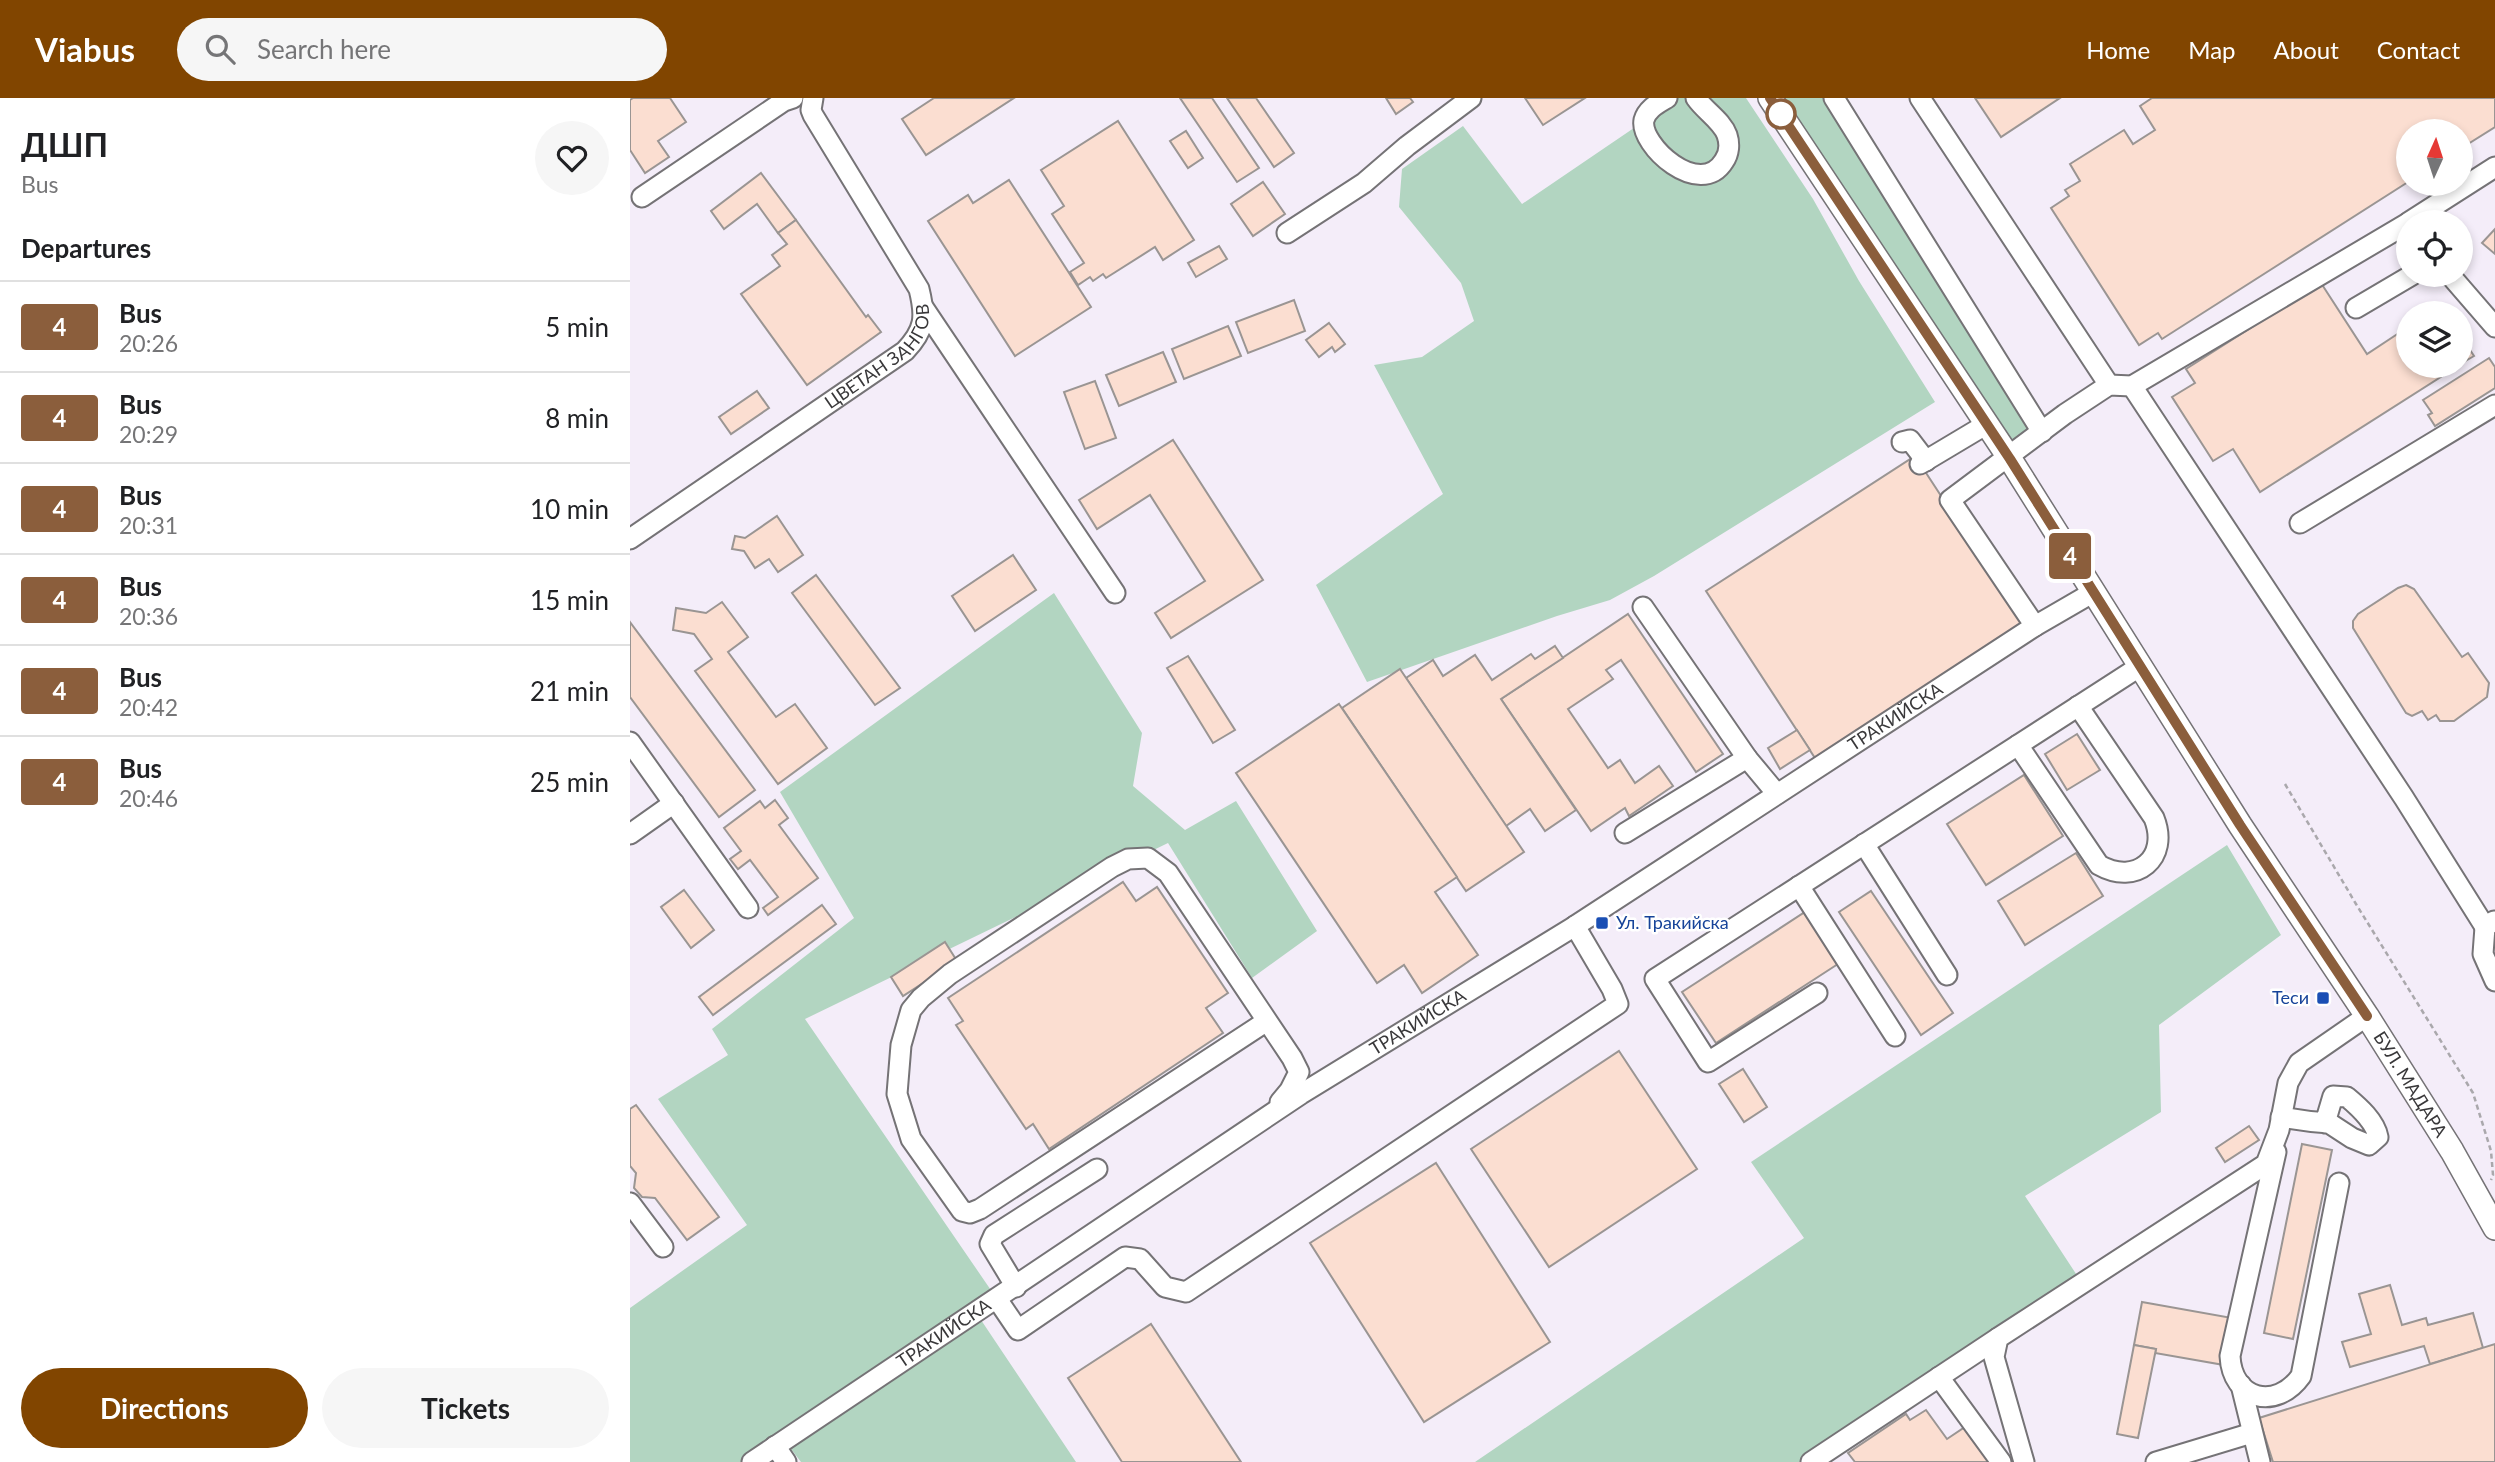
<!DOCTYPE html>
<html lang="en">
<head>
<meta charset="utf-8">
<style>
  :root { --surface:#fff; --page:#f6f6f6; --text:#202124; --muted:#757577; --line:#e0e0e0; --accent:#814500 }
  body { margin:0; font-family:Lato,sans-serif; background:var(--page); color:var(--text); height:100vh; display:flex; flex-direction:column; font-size:26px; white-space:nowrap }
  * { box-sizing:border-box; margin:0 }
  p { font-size:23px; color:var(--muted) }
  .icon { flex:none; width:38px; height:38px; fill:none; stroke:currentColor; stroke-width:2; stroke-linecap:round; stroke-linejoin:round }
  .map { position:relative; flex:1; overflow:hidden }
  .side { display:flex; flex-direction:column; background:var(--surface); width:630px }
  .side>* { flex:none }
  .badge { padding:0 14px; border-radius:5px; font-size:24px; line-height:46px }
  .needle { width:46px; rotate:3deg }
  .tools { position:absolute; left:1766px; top:21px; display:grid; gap:14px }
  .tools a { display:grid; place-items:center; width:77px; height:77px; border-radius:50%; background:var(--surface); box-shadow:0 4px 10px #0003; font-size:35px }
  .map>.badge { position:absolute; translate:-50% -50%; box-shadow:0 0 0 4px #fff }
  h2 { padding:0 21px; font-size:26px; line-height:63px }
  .round { display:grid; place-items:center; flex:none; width:74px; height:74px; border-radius:37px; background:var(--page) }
  .summary { display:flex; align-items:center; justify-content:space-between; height:119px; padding:0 21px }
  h1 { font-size:33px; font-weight:700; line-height:52px }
  .cta { display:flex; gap:14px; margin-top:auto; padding:14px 21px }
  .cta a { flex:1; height:80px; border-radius:42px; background:var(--accent); color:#fff; font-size:28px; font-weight:700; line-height:80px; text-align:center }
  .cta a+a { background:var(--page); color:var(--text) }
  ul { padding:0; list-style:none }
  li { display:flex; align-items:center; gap:21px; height:91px; padding:0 21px; border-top:2px solid var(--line) }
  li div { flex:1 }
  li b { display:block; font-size:26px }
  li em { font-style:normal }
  li .badge { min-width:77px; font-weight:700; text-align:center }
  header { display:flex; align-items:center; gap:42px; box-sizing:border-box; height:98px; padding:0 35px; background:var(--accent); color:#fff }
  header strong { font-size:33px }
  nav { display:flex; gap:38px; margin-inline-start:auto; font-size:24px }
  .search { width:490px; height:63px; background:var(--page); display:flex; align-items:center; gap:18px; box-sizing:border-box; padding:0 24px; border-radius:38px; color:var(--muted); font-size:26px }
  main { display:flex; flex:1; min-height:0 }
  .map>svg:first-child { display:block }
  .built { fill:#f4edf9; fill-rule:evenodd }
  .green { fill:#b2d5c1 }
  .building { fill:#fbded1; stroke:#9a9593; stroke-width:2 }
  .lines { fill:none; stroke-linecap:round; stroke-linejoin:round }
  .minor-casing { stroke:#757376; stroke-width:23 }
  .major-casing { stroke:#757376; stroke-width:26 }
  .path { stroke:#aaa8ac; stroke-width:2.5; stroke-dasharray:5 3.5; stroke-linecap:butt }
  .minor { stroke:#fff; stroke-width:19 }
  .major { stroke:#fff; stroke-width:23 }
  .line-casing { stroke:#fff; stroke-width:16 }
  .line { stroke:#8b5e3c; stroke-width:10 }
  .stop-dot { fill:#fff; stroke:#8b5e3c; stroke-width:3.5 }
  .transit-dot { fill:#1a4fb4; stroke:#fff; stroke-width:2.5 }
  .labels { text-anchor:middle; stroke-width:5; stroke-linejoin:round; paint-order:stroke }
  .street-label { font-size:18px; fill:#39383a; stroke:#fff }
  .transit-label { font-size:18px; fill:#164399; stroke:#fff; text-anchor:start }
</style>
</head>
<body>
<header>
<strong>Viabus</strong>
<div class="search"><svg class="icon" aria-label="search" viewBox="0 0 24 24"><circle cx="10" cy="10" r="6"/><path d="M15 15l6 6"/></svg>Search here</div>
<nav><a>Home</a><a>Map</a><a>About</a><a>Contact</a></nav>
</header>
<main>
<section class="side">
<div class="summary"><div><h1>ДШП</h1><p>Bus</p></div><a class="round"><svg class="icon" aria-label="heart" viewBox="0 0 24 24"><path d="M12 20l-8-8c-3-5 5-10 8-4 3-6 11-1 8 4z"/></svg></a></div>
<h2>Departures</h2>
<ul>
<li><span class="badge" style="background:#8b5e3c;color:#fff">4</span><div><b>Bus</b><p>20:26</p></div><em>5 min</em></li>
<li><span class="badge" style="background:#8b5e3c;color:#fff">4</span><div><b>Bus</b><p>20:29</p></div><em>8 min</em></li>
<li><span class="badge" style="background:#8b5e3c;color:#fff">4</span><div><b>Bus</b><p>20:31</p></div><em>10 min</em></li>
<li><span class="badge" style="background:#8b5e3c;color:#fff">4</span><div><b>Bus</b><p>20:36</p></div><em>15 min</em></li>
<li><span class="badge" style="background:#8b5e3c;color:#fff">4</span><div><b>Bus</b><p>20:42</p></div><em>21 min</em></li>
<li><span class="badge" style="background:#8b5e3c;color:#fff">4</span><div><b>Bus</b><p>20:46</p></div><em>25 min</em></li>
</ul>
<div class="cta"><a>Directions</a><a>Tickets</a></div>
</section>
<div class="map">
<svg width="1865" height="1364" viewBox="0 0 1865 1364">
  <rect width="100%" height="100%" fill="#fdfaff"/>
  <!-- built -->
  <path class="built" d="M 0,0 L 1865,0 L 1865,1364 L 0,1364 ZM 1778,33 L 1830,33 L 1830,86 L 1778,86 ZM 1778,124 L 1830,124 L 1830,177 L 1778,177 ZM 1778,215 L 1830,215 L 1830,268 L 1778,268 Z"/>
  <!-- green -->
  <g class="green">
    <path d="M 1048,0 L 1116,0 L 1183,101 L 1229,183 L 1305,304 L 1024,478 L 980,502 L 927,518 L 737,584 L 686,487 L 813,396 L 744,267 L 792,259 L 844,223 L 831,185 L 769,109 L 772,71 L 833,28 L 892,106 Z"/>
    <path d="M 1140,0 L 1204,0 L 1412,334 L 1378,358 Z"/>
    <path d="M 424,495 L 512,635 L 503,688 L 555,732 L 606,703 L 687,833 L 622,880 L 538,745 L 175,921 L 367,1201 L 347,1216 L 446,1364 L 171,1364 L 154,1342 L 122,1364 L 0,1364 L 0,1210 L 117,1127 L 28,1001 L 98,957 L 82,931 L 224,820 L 150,694 Z"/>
    <path d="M 1597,747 L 1651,837 L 1529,927 L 1531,1014 L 1395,1098 L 1452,1185 L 1181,1364 L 845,1364 L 1174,1140 L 1121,1064 Z"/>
  </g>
  <!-- building -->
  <g class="building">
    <path d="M 3,0 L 40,0 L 56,24 L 28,43 L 39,59 L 15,75 L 0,52 L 0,2 Z"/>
    <path d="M 304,0 L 384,0 L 296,57 L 272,21 Z"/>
    <path d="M 550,0 L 582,0 L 629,70 L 607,84 Z"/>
    <path d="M 597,0 L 626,0 L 664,55 L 644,69 Z"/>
    <path d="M 756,0 L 780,0 L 783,4 L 766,16 Z"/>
    <path d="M 895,0 L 955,0 L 913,27 Z"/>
    <path d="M 1345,0 L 1430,0 L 1371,39 Z"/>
    <path d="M 1522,0 L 1865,0 L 1865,29 L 1830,51 L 1830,33 L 1778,33 L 1778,84 L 1532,241 L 1528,235 L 1509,247 L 1421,110 L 1439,98 L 1435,92 L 1450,83 L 1440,66 L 1494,32 L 1503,46 L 1525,32 L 1510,8 Z"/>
    <path d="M 488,23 L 564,142 L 533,162 L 525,149 L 476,180 L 473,176 L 463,183 L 460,179 L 448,187 L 440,174 L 454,165 L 422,116 L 434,108 L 411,72 Z"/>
    <path d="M 556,33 L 573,60 L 558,70 L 540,43 Z"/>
    <path d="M 131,75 L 166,122 L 148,135 L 127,106 L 94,131 L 81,113 Z"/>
    <path d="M 379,82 L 461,209 L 385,258 L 298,123 L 338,97 L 343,105 Z"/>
    <path d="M 633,84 L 655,116 L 623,138 L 601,106 Z"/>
    <path d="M 166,122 L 236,219 L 238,217 L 251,234 L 177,287 L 111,196 L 150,168 L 142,157 L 157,146 L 148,135 Z"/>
    <path d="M 1865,131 L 1865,156 L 1852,145 Z"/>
    <path d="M 589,148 L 597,161 L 566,179 L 558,165 Z"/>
    <path d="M 1691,185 L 1737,256 L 1778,229 L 1778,268 L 1828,268 L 1630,394 L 1603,351 L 1583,363 L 1542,299 L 1565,285 L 1556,271 Z"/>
    <path d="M 664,202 L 675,233 L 618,255 L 606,224 Z"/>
    <path d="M 699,225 L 715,246 L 705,254 L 702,249 L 689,259 L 676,242 Z"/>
    <path d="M 598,228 L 611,258 L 554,281 L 542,251 Z"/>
    <path d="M 1830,237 L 1844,258 L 1830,266 Z"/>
    <path d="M 533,254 L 546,284 L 489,308 L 476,277 Z"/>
    <path d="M 1859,260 L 1865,269 L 1865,290 L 1805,328 L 1798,317 L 1802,315 L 1793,302 Z"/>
    <path d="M 465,283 L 486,340 L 455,351 L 434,294 Z"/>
    <path d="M 127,293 L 139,310 L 101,336 L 89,319 Z"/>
    <path d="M 543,342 L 633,482 L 541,540 L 525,515 L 575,483 L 520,397 L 467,431 L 449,402 Z"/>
    <path d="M 1285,358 L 1394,525 L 1185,660 L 1076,493 Z"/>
    <path d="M 147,418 L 173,457 L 148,474 L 139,461 L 125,470 L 114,453 L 102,451 L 105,438 L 115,440 Z"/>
    <path d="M 383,457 L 406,492 L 345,533 L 322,498 Z"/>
    <path d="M 186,477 L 270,590 L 245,607 L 162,495 Z"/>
    <path d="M 1776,487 L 1784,491 L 1832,559 L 1838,555 L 1859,585 L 1857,599 L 1824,623 L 1810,623 L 1806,617 L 1798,622 L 1792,613 L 1782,618 L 1776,615 L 1723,530 L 1723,523 L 1728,516 L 1768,490 Z"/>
    <path d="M 92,504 L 118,539 L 98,554 L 146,619 L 165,606 L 197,650 L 148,686 L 65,573 L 82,561 L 64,536 L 43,532 L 46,510 L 76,515 Z"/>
    <path d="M 998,516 L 1093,656 L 1066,674 L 991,562 L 976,572 L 983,581 L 938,611 L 978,670 L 990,662 L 1005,685 L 1029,668 L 1043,688 L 999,718 L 995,710 L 961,733 L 871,601 Z"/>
    <path d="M 0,524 L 125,692 L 89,719 L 0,599 Z"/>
    <path d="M 925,548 L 933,560 L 871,601 L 946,712 L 915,733 L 900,711 L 876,728 L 776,580 L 803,562 L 813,578 L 845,557 L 862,582 L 901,556 L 905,561 Z"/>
    <path d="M 558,558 L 605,632 L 583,645 L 537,570 Z"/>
    <path d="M 770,571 L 894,754 L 836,793 L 712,610 Z"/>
    <path d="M 709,606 L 827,779 L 805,794 L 848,857 L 792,895 L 774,867 L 747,885 L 606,675 Z"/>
    <path d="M 1167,632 L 1180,652 L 1150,671 L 1138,650 Z"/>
    <path d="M 1447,636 L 1470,672 L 1437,692 L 1415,656 Z"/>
    <path d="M 1394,677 L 1433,738 L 1356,787 L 1317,726 Z"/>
    <path d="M 145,702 L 158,720 L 149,727 L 188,780 L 138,817 L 133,810 L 148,799 L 120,762 L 108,771 L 100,761 L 111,753 L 94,730 L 130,703 L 135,710 Z"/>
    <path d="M 1446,755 L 1473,798 L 1395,847 L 1368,803 Z"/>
    <path d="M 493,784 L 506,803 L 527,789 L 598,895 L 576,910 L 593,935 L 419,1051 L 403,1026 L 396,1031 L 326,927 L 333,923 L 318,900 Z"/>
    <path d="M 54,792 L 84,832 L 61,850 L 31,809 Z"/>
    <path d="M 1241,793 L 1323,915 L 1291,937 L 1209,814 Z"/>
    <path d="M 192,807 L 206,826 L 83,917 L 69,899 Z"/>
    <path d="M 1178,812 L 1211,864 L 1086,945 L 1052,894 Z"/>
    <path d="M 315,844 L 327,863 L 273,898 L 261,879 Z"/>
    <path d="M 989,953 L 1067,1071 L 919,1169 L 841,1051 Z"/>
    <path d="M 1113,971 L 1137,1009 L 1114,1024 L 1089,986 Z"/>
    <path d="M 6,1007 L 89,1119 L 57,1142 L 25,1100 L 12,1099 L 4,1090 L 6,1075 L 0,1068 L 0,1011 Z"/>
    <path d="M 1619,1028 L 1629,1042 L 1595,1064 L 1586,1050 Z"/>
    <path d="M 1672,1046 L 1702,1052 L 1663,1241 L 1634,1235 Z"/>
    <path d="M 806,1065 L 920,1244 L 794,1324 L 680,1145 Z"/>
    <path d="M 1760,1187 L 1772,1227 L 1796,1220 L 1798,1227 L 1843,1215 L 1853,1250 L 1800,1266 L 1794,1248 L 1720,1269 L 1712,1244 L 1741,1236 L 1729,1196 Z"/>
    <path d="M 1512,1204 L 1602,1220 L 1594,1267 L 1525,1255 L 1526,1251 L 1504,1247 Z"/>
    <path d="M 521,1226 L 611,1364 L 492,1364 L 438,1280 Z"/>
    <path d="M 1865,1246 L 1865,1364 L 1643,1364 L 1629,1320 Z"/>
    <path d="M 1504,1247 L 1526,1251 L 1508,1340 L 1487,1336 Z"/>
    <path d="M 1296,1312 L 1317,1341 L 1335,1329 L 1359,1364 L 1225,1364 L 1218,1355 L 1276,1316 L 1280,1322 Z"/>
  </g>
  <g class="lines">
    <defs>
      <g id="minor">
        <path d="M 1037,0 C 1027,6 1017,11 1014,22 C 1009,47 1070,102 1094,63 C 1099,56 1100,46 1097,37 C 1092,23 1075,13 1066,0"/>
        <path d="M 1204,0 L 1412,334"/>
        <path d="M 1290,0 L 1479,287"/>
        <path d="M 12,99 L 154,3 L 163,0"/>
        <path d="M 1779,124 L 1865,69"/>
        <path d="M 657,135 L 734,85 L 777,48 L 841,0"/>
        <path d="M 1820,177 L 1865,229"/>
        <path d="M 293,209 L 485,495"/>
        <path d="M 1726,210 L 1782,177"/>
        <path d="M 1502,288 L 1774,700 L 1855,829"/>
        <path d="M 1272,344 L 1280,342 L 1296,363"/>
        <path d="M 1290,366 L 1357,326"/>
        <path d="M 1670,425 L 1865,307"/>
        <path id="s1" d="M 0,441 L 275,253 C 295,232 296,219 289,191 L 183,17 L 181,12 L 183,0"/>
        <path d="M 1013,509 L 1117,660"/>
        <path d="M 1405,528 L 1320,402 L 1435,316 L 1479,287 L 1502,288 L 1778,125"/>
        <path d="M 0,644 L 118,810"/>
        <path d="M 1388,647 L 1469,767 C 1506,788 1540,760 1524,720 L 1448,608"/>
        <path d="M 995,735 L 1117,660 L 1147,696"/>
        <path d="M 0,736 L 44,705"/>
        <path d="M 1234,746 L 1317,877"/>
        <path d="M 1169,788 L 1265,938"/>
        <path d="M 1864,823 L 1855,829 L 1853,856 L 1865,883"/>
        <path d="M 1187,895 L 1078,964 L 1025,881 L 1509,569"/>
        <path d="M 637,923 L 350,1111 L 340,1115 L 332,1113 L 281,1041 L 267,996 L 271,947 L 281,912 L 291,900 L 320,876 L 482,769 L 498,761 L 518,760 L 538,775 L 662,960 L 669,974 L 660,992 L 650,1004"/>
        <path d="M 1651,1019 C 1667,1022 1683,1024 1699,1025 L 1722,1040 L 1739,1047 L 1748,1039 C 1745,1023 1729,1009 1717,999 L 1703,998 L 1695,1025"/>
        <path d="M 1646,1054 L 1600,1258 C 1602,1302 1646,1313 1671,1278 L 1709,1085"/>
        <path d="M 0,1105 L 33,1149"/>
        <path d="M 386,1189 L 360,1146 L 364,1137 L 467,1071"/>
        <path d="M 367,1201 L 388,1232 L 495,1159 L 510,1161 L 535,1189 L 556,1194 L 988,906 L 982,891 L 945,828"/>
        <path d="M 1309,1279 L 1371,1364"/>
        <path d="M 1611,1287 L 1630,1364"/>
        <path d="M 145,1348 L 156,1364"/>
        <path id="s2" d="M 122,1364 L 671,996 L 945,828 L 1405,528 L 1462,495"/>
        <path d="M 1181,1364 L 1368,1240"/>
        <path d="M 1394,1364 L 1364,1259 L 1368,1240 L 1636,1066 L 1649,1032 L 1658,985 L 1669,965 L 1737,918"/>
        <path d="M 1526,1364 L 1622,1335"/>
      </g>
      <g id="major">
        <path id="s3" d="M 1140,0 L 1380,361 L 1610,727 L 1737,918 L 1822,1053 L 1865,1130"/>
      </g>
    </defs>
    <!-- minor casing -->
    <use href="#minor" class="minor-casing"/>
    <!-- major casing -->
    <use href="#major" class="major-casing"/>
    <!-- path -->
    <path class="path" d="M 1655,686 L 1726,806 L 1843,995 L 1861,1053 L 1863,1077 L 1861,1082"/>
    <!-- minor -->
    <use href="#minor" class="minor"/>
    <!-- major -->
    <use href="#major" class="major"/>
  </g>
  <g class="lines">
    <defs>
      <path id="line" d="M 1140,0 L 1380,361 L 1610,727 L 1737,918"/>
    </defs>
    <!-- line casing -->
    <use href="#line" class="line-casing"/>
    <!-- line -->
    <use href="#line" class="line"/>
  </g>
  <!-- markers -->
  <circle class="stop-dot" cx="1151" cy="16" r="14"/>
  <g class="transit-dot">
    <rect x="965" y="818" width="14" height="14" rx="3.5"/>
    <rect x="1686" y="893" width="14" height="14" rx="3.5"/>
  </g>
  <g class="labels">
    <!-- street labels -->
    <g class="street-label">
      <text dy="6" stroke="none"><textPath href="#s1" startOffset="312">ЦВЕТАН ЗАНГОВ</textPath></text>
      <text dy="6" stroke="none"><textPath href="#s2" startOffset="1365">ТРАКИЙСКА</textPath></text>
      <text dy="6" stroke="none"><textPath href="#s2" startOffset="798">ТРАКИЙСКА</textPath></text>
      <text dy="6" stroke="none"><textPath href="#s3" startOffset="1176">БУЛ. МАДАРА</textPath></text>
      <text dy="6" stroke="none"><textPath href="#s2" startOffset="231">ТРАКИЙСКА</textPath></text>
    </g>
    <!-- transit labels -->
    <g class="transit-label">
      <text x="986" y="831">Ул. Тракийска</text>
      <text x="1679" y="906" text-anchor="end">Теси</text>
    </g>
  </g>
</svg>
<div class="tools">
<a><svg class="needle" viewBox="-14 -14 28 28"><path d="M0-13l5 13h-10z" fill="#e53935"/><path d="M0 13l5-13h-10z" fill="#757577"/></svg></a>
<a><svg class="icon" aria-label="locate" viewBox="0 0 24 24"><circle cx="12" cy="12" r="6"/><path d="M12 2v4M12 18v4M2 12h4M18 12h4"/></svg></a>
<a><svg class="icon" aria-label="layers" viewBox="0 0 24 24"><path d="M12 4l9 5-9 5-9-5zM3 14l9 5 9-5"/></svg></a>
</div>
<b class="badge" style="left:1440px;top:458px;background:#8b5e3c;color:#fff">4</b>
</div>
</main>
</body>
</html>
